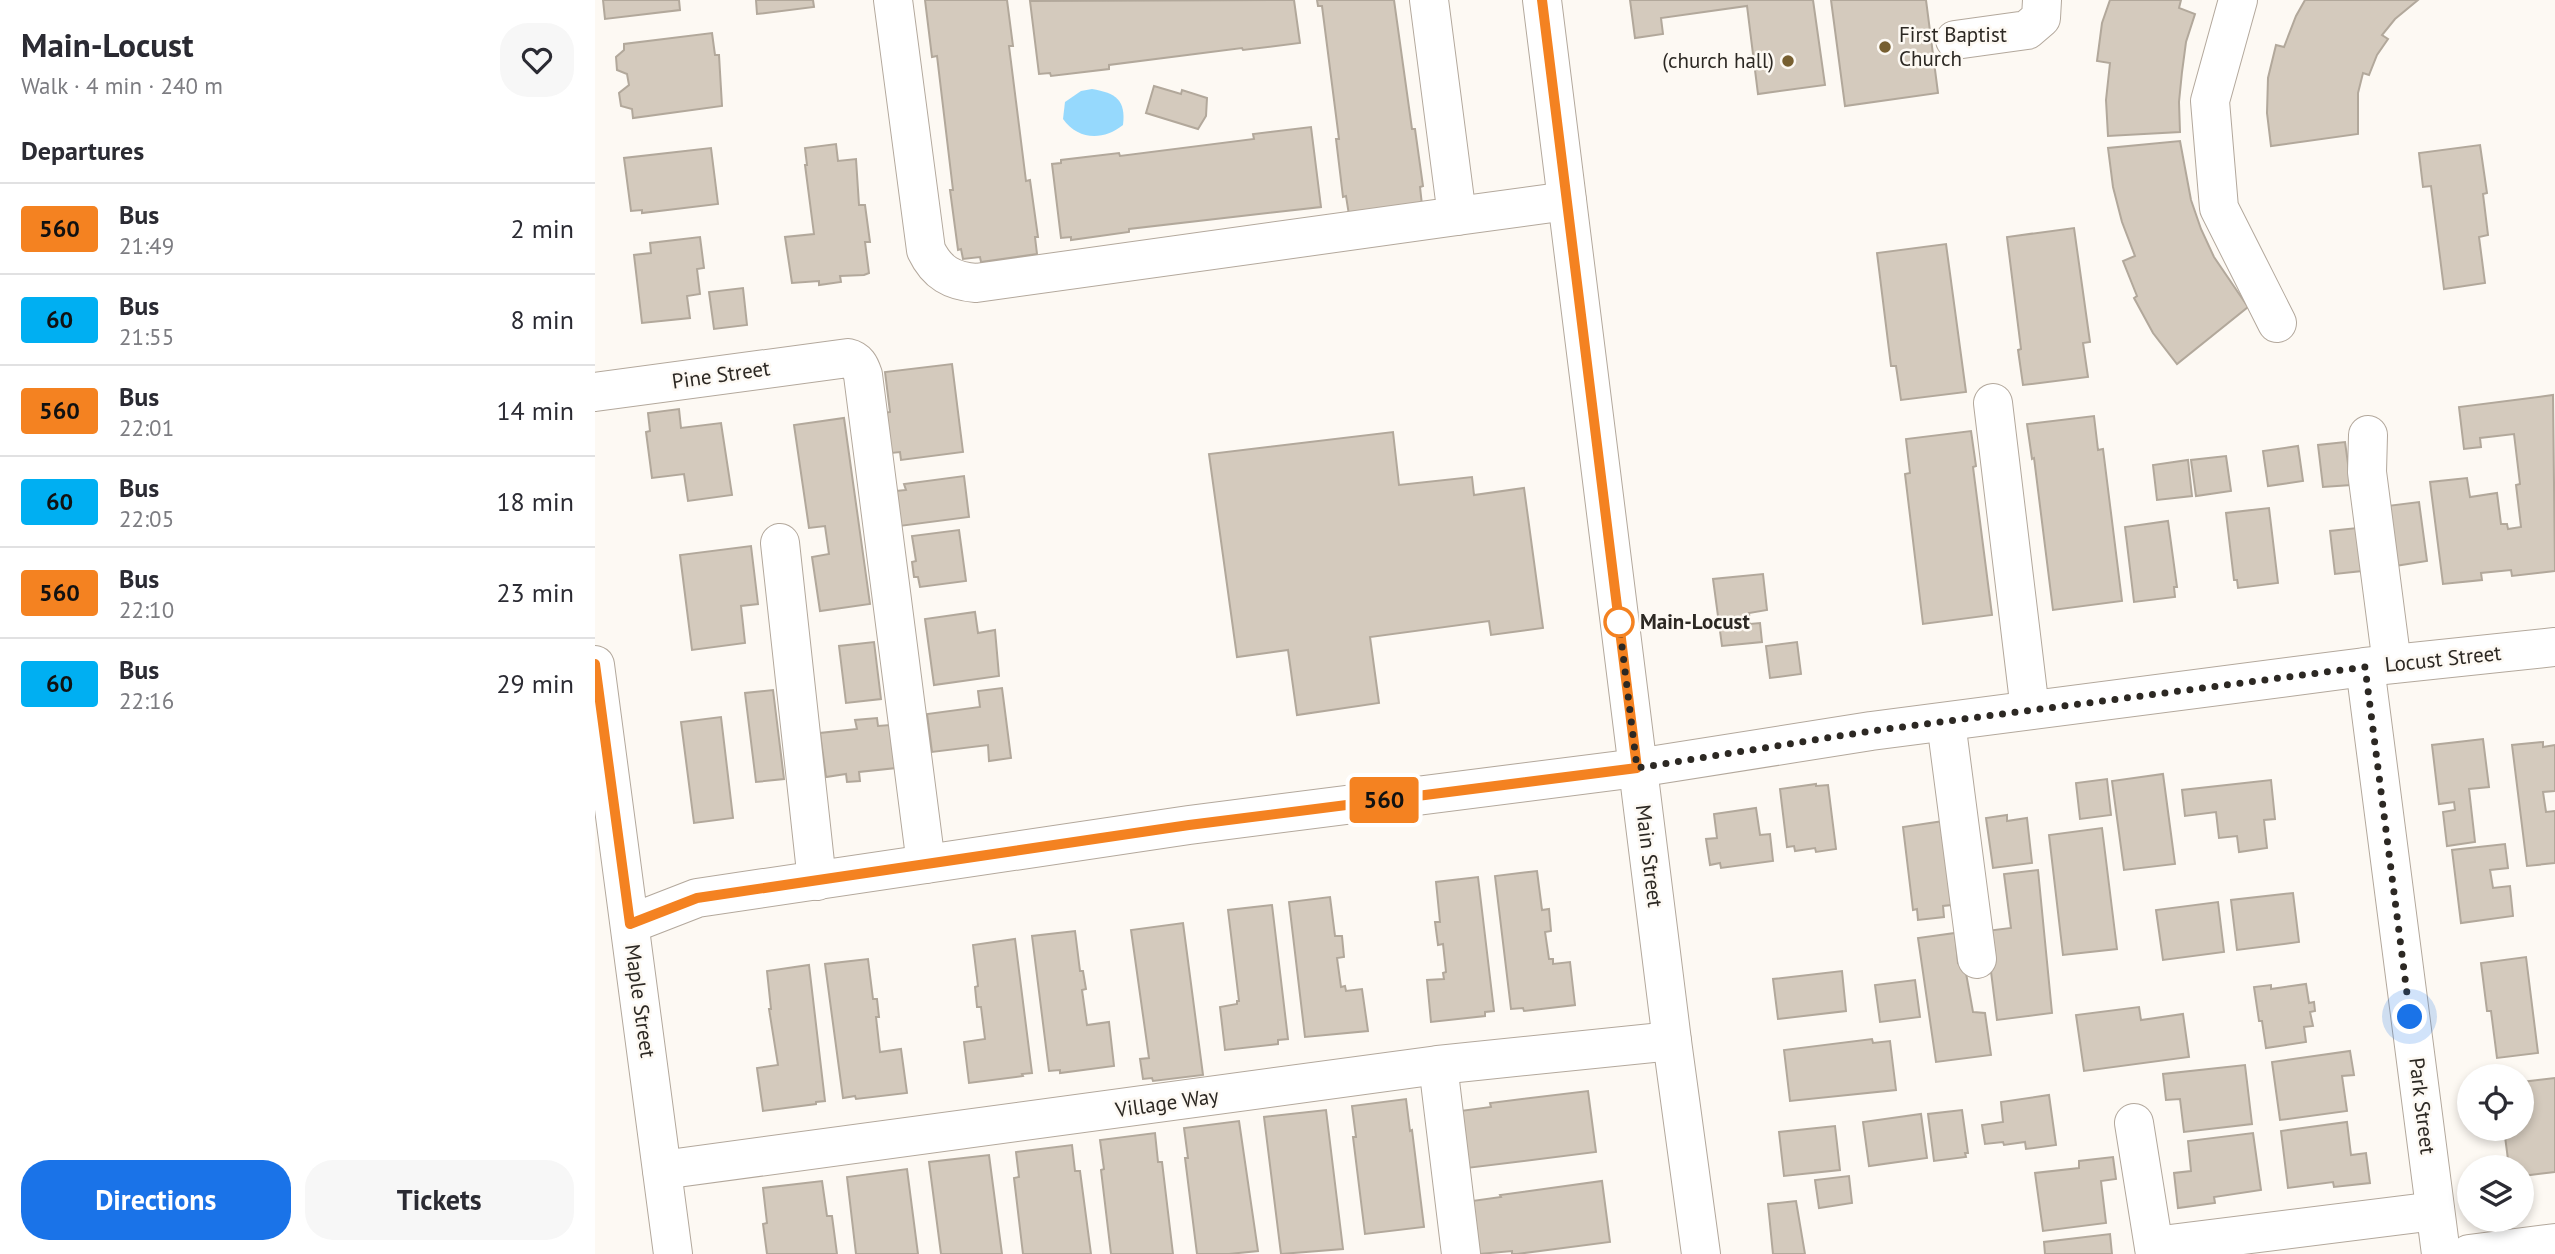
<!DOCTYPE html>
<html lang="en">
<head>
<meta charset="utf-8">
<style>
  :root { --surface:#fff; --page:#f7f7f7; --text:#2b2b33; --muted:#7c7c81; --line:#e1e1e2; --accent:#1a73e8 }
  body { margin:0; font-family:"PT Sans",sans-serif; background:var(--page); color:var(--text); height:100vh; display:flex; flex-direction:column; font-size:26px; white-space:nowrap }
  * { box-sizing:border-box; margin:0 }
  p { font-size:23px; color:var(--muted) }
  .icon { flex:none; width:38px; height:38px; fill:none; stroke:currentColor; stroke-width:2; stroke-linecap:round; stroke-linejoin:round }
  .map { position:relative; flex:1; overflow:hidden }
  .details { display:flex; flex-direction:column; background:var(--surface); width:595px }
  .details>* { flex:none }
  .badge { padding:0 14px; border-radius:5px; font-size:24px; line-height:46px }
  .controls { position:absolute; left:1862px; top:1064px; display:grid; gap:14px }
  .controls a { display:grid; place-items:center; width:77px; height:77px; border-radius:50%; background:var(--surface); box-shadow:0 4px 10px #0003; font-size:35px }
  .you { position:absolute; width:35px; height:35px; margin:-18px; border:5px solid #fff; border-radius:50%; background:#1a73e8; box-shadow:0 0 0 10px #1a73e833 }
  .map>.badge { position:absolute; translate:-50% -50%; box-shadow:0 0 0 4px #fff }
  h2 { padding:0 21px; font-size:26px; line-height:63px }
  .round { display:grid; place-items:center; flex:none; width:74px; height:74px; border-radius:28px; background:var(--page) }
  .headline { display:flex; align-items:center; justify-content:space-between; height:119px; padding:0 21px }
  h1 { font-size:33px; font-weight:700; line-height:52px }
  .cta { display:flex; gap:14px; margin-top:auto; padding:14px 21px }
  .cta a { flex:1; height:80px; border-radius:28px; background:var(--accent); color:#fff; font-size:28px; font-weight:700; line-height:80px; text-align:center }
  .cta a+a { background:var(--page); color:var(--text) }
  ul { padding:0; list-style:none }
  li { display:flex; align-items:center; gap:21px; height:91px; padding:0 21px; border-top:2px solid var(--line) }
  li div { flex:1 }
  li b { display:block; font-size:26px }
  li em { font-style:normal }
  li .badge { min-width:77px; font-weight:700; text-align:center }
  main { display:flex; flex:1; min-height:0 }
  .map>svg:first-child { display:block }
  .water { fill:#96d9fd }
  .building { fill:#d4cabd; stroke:#b2a89b; stroke-width:2 }
  .lines { fill:none; stroke-linecap:round; stroke-linejoin:round }
  .minor-casing { stroke:#b3a89c; stroke-width:40 }
  .minor { stroke:#fff; stroke-width:38 }
  .line-casing { stroke:#fff; stroke-width:16 }
  .line { stroke:#f48221; stroke-width:10 }
  .walk { stroke:#2c2823; stroke-width:7; stroke-dasharray:0 12.6 }
  .poi-dot { fill:#775f30; stroke:#fdf9f3; stroke-width:2.5 }
  .stop-dot { fill:#fff; stroke:#f48221; stroke-width:3.5 }
  .labels { text-anchor:middle; stroke-width:5; stroke-linejoin:round; paint-order:stroke }
  .poi-label { font-size:21px; fill:#2c2823; stroke:#fdf9f3; text-anchor:start }
  .street-label { font-size:21px; fill:#2c2823; stroke:#fdf9f3 }
  .stop-label { font-size:21px; font-weight:bold; fill:#2c2823; stroke:#fdf9f3; text-anchor:start }
</style>
</head>
<body>
<main>
<section class="details">
<div class="headline"><div><h1>Main-Locust</h1><p>Walk · 4 min · 240 m</p></div><a class="round"><svg class="icon" aria-label="heart" viewBox="0 0 24 24"><path d="M12 20l-8-8c-3-5 5-10 8-4 3-6 11-1 8 4z"/></svg></a></div>
<h2>Departures</h2>
<ul>
<li><span class="badge" style="background:#f48221;color:#111">560</span><div><b>Bus</b><p>21:49</p></div><em>2 min</em></li>
<li><span class="badge" style="background:#00aff2;color:#111">60</span><div><b>Bus</b><p>21:55</p></div><em>8 min</em></li>
<li><span class="badge" style="background:#f48221;color:#111">560</span><div><b>Bus</b><p>22:01</p></div><em>14 min</em></li>
<li><span class="badge" style="background:#00aff2;color:#111">60</span><div><b>Bus</b><p>22:05</p></div><em>18 min</em></li>
<li><span class="badge" style="background:#f48221;color:#111">560</span><div><b>Bus</b><p>22:10</p></div><em>23 min</em></li>
<li><span class="badge" style="background:#00aff2;color:#111">60</span><div><b>Bus</b><p>22:16</p></div><em>29 min</em></li>
</ul>
<div class="cta"><a>Directions</a><a>Tickets</a></div>
</section>
<div class="map">
<svg width="1960" height="1254" viewBox="0 0 1960 1254">
  <rect width="100%" height="100%" fill="#fdf9f3"/>
  <!-- water -->
  <path class="water" d="M 497,89 C 521,93 531,100 528,125 C 508,141 483,140 468,119 L 470,102 L 486,91 Z"/>
  <!-- building -->
  <g class="building">
    <path d="M 8,0 L 84,0 L 85,10 L 10,19 Z"/>
    <path d="M 161,0 L 218,0 L 219,7 L 162,14 Z"/>
    <path d="M 330,0 L 412,0 L 418,46 L 414,46 L 431,181 L 435,180 L 443,237 L 440,237 L 442,254 L 386,262 L 385,257 L 368,259 L 366,249 L 363,250 L 355,190 L 358,190 L 342,56 L 337,57 Z"/>
    <path d="M 699,0 L 705,43 L 648,50 L 647,48 L 514,65 L 514,69 L 456,76 L 455,73 L 444,74 L 435,1 Z"/>
    <path d="M 722,0 L 799,0 L 817,129 L 820,129 L 828,186 L 825,187 L 827,205 L 754,215 L 751,196 L 748,197 L 741,139 L 744,139 L 727,6 L 723,6 Z"/>
    <path d="M 1035,0 L 1218,0 L 1230,85 L 1163,94 L 1152,6 L 1066,18 L 1068,34 L 1040,38 Z"/>
    <path d="M 1236,0 L 1331,0 L 1343,93 L 1250,106 Z"/>
    <path d="M 1515,0 L 1586,0 L 1584,8 L 1600,14 L 1591,42 L 1587,72 L 1584,102 L 1585,132 L 1513,136 L 1511,100 L 1515,63 L 1502,61 L 1507,23 Z"/>
    <path d="M 1710,0 L 1823,0 L 1800,19 L 1787,35 L 1793,39 L 1782,55 L 1774,75 L 1768,73 L 1763,93 L 1763,134 L 1676,146 L 1672,113 L 1673,78 L 1681,45 L 1689,47 L 1701,16 Z"/>
    <path d="M 117,33 L 120,55 L 124,55 L 127,106 L 38,118 L 37,109 L 26,106 L 24,93 L 34,85 L 32,74 L 22,70 L 21,57 L 29,50 L 29,44 Z"/>
    <path d="M 559,86 L 586,94 L 587,90 L 612,98 L 611,116 L 603,129 L 551,113 Z"/>
    <path d="M 716,127 L 726,207 L 534,229 L 534,232 L 476,240 L 476,237 L 466,238 L 457,164 L 466,163 L 466,160 L 524,153 L 525,156 L 659,139 L 658,134 Z"/>
    <path d="M 1585,141 L 1596,200 L 1606,229 L 1619,257 L 1653,307 L 1582,364 L 1558,333 L 1539,298 L 1542,296 L 1528,261 L 1540,256 L 1527,222 L 1518,187 L 1513,148 Z"/>
    <path d="M 241,144 L 243,161 L 261,159 L 264,205 L 270,205 L 275,242 L 270,242 L 274,273 L 269,275 L 245,276 L 246,282 L 224,285 L 224,281 L 197,283 L 190,237 L 219,234 L 210,165 L 212,165 L 210,148 Z"/>
    <path d="M 1885,145 L 1892,193 L 1888,194 L 1893,235 L 1884,237 L 1890,283 L 1849,289 L 1836,186 L 1828,187 L 1824,153 Z"/>
    <path d="M 116,148 L 123,204 L 47,213 L 47,210 L 36,211 L 29,158 Z"/>
    <path d="M 1479,228 L 1495,342 L 1488,343 L 1493,377 L 1428,385 L 1423,350 L 1426,349 L 1412,237 Z"/>
    <path d="M 105,237 L 109,268 L 102,269 L 105,294 L 92,296 L 95,318 L 47,323 L 39,255 L 56,253 L 55,243 Z"/>
    <path d="M 1351,244 L 1371,392 L 1306,400 L 1301,366 L 1296,366 L 1282,253 Z"/>
    <path d="M 148,288 L 152,325 L 119,329 L 114,292 Z"/>
    <path d="M 357,364 L 368,452 L 306,460 L 305,452 L 287,454 L 289,413 L 295,412 L 290,372 Z"/>
    <path d="M 1958,395 L 1960,571 L 1917,576 L 1916,570 L 1886,573 L 1887,580 L 1848,584 L 1835,482 L 1872,478 L 1875,497 L 1902,493 L 1906,524 L 1912,524 L 1913,529 L 1926,527 L 1921,485 L 1925,484 L 1919,434 L 1885,438 L 1886,447 L 1869,449 L 1864,407 Z"/>
    <path d="M 84,409 L 86,428 L 126,423 L 137,495 L 93,501 L 89,474 L 57,478 L 51,432 L 55,431 L 53,413 Z"/>
    <path d="M 1499,416 L 1503,450 L 1508,449 L 1527,601 L 1458,610 L 1439,458 L 1437,459 L 1432,424 Z"/>
    <path d="M 249,418 L 275,604 L 225,611 L 217,557 L 234,554 L 230,526 L 214,528 L 199,425 Z"/>
    <path d="M 1376,431 L 1381,466 L 1378,467 L 1397,615 L 1328,624 L 1310,474 L 1315,473 L 1311,439 Z"/>
    <path d="M 798,432 L 804,485 L 877,477 L 879,495 L 929,488 L 948,628 L 896,635 L 894,621 L 775,637 L 784,703 L 702,715 L 693,650 L 642,657 L 614,454 Z"/>
    <path d="M 1750,442 L 1756,485 L 1728,487 L 1723,445 Z"/>
    <path d="M 1703,446 L 1708,481 L 1673,486 L 1668,451 Z"/>
    <path d="M 1631,456 L 1636,491 L 1601,496 L 1596,460 Z"/>
    <path d="M 1593,460 L 1597,496 L 1562,500 L 1558,465 Z"/>
    <path d="M 369,476 L 374,517 L 297,527 L 292,492 L 311,490 L 309,484 Z"/>
    <path d="M 1824,502 L 1832,561 L 1800,566 L 1792,506 Z"/>
    <path d="M 1674,508 L 1683,583 L 1643,588 L 1642,580 L 1639,580 L 1631,513 Z"/>
    <path d="M 1573,521 L 1582,587 L 1579,587 L 1580,597 L 1539,602 L 1530,527 Z"/>
    <path d="M 1762,528 L 1767,571 L 1740,574 L 1735,531 Z"/>
    <path d="M 364,530 L 371,581 L 325,587 L 323,577 L 319,577 L 317,562 L 321,561 L 317,536 Z"/>
    <path d="M 156,546 L 163,604 L 146,606 L 150,643 L 97,650 L 85,555 Z"/>
    <path d="M 1168,574 L 1172,610 L 1154,613 L 1155,624 L 1165,623 L 1167,642 L 1127,646 L 1118,579 Z"/>
    <path d="M 380,612 L 383,633 L 400,630 L 404,676 L 339,685 L 330,619 Z"/>
    <path d="M 279,642 L 286,699 L 251,703 L 244,646 Z"/>
    <path d="M 1202,642 L 1206,674 L 1175,678 L 1171,646 Z"/>
    <path d="M 407,688 L 416,758 L 394,761 L 393,745 L 337,752 L 332,714 L 385,707 L 383,691 Z"/>
    <path d="M 178,690 L 189,779 L 161,782 L 150,693 Z"/>
    <path d="M 126,717 L 138,818 L 99,823 L 86,722 Z"/>
    <path d="M 282,718 L 283,726 L 295,725 L 301,768 L 264,772 L 265,781 L 252,782 L 251,774 L 231,777 L 225,733 L 262,729 L 260,720 Z"/>
    <path d="M 1888,739 L 1894,787 L 1874,789 L 1880,842 L 1852,846 L 1848,812 L 1860,810 L 1859,802 L 1844,804 L 1837,745 Z"/>
    <path d="M 1948,742 L 1948,747 L 1960,745 L 1960,791 L 1948,792 L 1951,812 L 1960,811 L 1960,863 L 1932,866 L 1917,745 Z"/>
    <path d="M 1568,774 L 1580,864 L 1529,870 L 1517,781 Z"/>
    <path d="M 1512,779 L 1516,815 L 1485,819 L 1481,783 Z"/>
    <path d="M 1676,780 L 1680,819 L 1669,820 L 1672,848 L 1644,852 L 1642,836 L 1624,838 L 1621,812 L 1590,816 L 1587,790 Z"/>
    <path d="M 1221,784 L 1221,786 L 1233,785 L 1241,849 L 1221,852 L 1220,848 L 1200,851 L 1199,846 L 1192,847 L 1185,789 Z"/>
    <path d="M 1161,808 L 1165,835 L 1175,834 L 1178,861 L 1126,868 L 1125,863 L 1115,865 L 1111,839 L 1122,838 L 1119,814 Z"/>
    <path d="M 1412,815 L 1412,821 L 1432,818 L 1437,863 L 1398,868 L 1391,818 Z"/>
    <path d="M 1355,820 L 1366,904 L 1348,906 L 1349,917 L 1323,920 L 1322,909 L 1318,910 L 1308,827 Z"/>
    <path d="M 1507,828 L 1522,949 L 1468,955 L 1454,835 Z"/>
    <path d="M 1910,844 L 1913,868 L 1895,870 L 1898,888 L 1915,886 L 1918,916 L 1866,923 L 1857,850 Z"/>
    <path d="M 1443,870 L 1457,1013 L 1402,1020 L 1391,931 L 1416,928 L 1409,874 Z"/>
    <path d="M 942,871 L 947,910 L 954,909 L 956,931 L 950,932 L 954,959 L 958,959 L 958,964 L 975,962 L 980,1005 L 929,1011 L 928,1008 L 916,1009 L 900,876 Z"/>
    <path d="M 883,877 L 899,1011 L 890,1012 L 890,1016 L 836,1022 L 832,980 L 849,979 L 848,973 L 851,972 L 848,944 L 843,945 L 840,922 L 845,922 L 841,882 Z"/>
    <path d="M 1698,893 L 1704,942 L 1642,950 L 1636,900 Z"/>
    <path d="M 735,897 L 740,936 L 747,936 L 749,957 L 742,958 L 746,987 L 750,986 L 751,991 L 767,989 L 773,1031 L 710,1037 L 694,902 Z"/>
    <path d="M 1623,902 L 1629,952 L 1568,960 L 1561,910 Z"/>
    <path d="M 677,905 L 693,1039 L 683,1040 L 683,1044 L 630,1050 L 625,1007 L 642,1004 L 642,1001 L 644,1001 L 633,910 Z"/>
    <path d="M 588,923 L 608,1075 L 558,1081 L 557,1078 L 548,1079 L 545,1059 L 554,1058 L 536,930 Z"/>
    <path d="M 480,931 L 485,971 L 488,971 L 491,989 L 487,990 L 492,1025 L 514,1022 L 519,1066 L 465,1073 L 465,1070 L 454,1071 L 437,936 Z"/>
    <path d="M 1360,933 L 1363,963 L 1369,962 L 1378,1012 L 1390,1013 L 1396,1055 L 1341,1062 L 1323,938 Z"/>
    <path d="M 420,939 L 437,1073 L 427,1074 L 428,1076 L 374,1083 L 369,1042 L 390,1039 L 386,1007 L 382,1007 L 380,987 L 383,986 L 378,945 Z"/>
    <path d="M 1931,957 L 1943,1053 L 1902,1058 L 1896,1011 L 1892,1011 L 1886,963 Z"/>
    <path d="M 273,959 L 278,999 L 282,999 L 284,1017 L 281,1017 L 285,1052 L 306,1049 L 312,1093 L 261,1099 L 260,1096 L 248,1098 L 230,964 Z"/>
    <path d="M 214,965 L 230,1101 L 221,1102 L 221,1104 L 168,1111 L 162,1068 L 183,1065 L 174,1009 L 176,1009 L 172,971 Z"/>
    <path d="M 1247,971 L 1251,1011 L 1183,1019 L 1178,979 Z"/>
    <path d="M 1320,980 L 1325,1017 L 1285,1022 L 1280,985 Z"/>
    <path d="M 1711,984 L 1714,1003 L 1719,1002 L 1720,1011 L 1715,1012 L 1718,1026 L 1709,1027 L 1711,1042 L 1671,1048 L 1667,1021 L 1664,1021 L 1659,987 L 1676,985 L 1676,989 Z"/>
    <path d="M 1544,1007 L 1546,1020 L 1588,1014 L 1594,1057 L 1489,1071 L 1481,1015 Z"/>
    <path d="M 1277,1039 L 1278,1043 L 1295,1041 L 1301,1090 L 1195,1101 L 1189,1050 Z"/>
    <path d="M 1755,1051 L 1759,1075 L 1747,1076 L 1752,1111 L 1685,1120 L 1677,1062 Z"/>
    <path d="M 1650,1065 L 1657,1124 L 1589,1132 L 1585,1099 L 1571,1100 L 1568,1074 Z"/>
    <path d="M 1960,1078 L 1960,1172 L 1927,1176 L 1927,1167 L 1914,1167 L 1909,1129 L 1927,1129 L 1927,1082 Z"/>
    <path d="M 993,1091 L 1001,1152 L 872,1168 L 865,1111 L 896,1107 L 895,1103 Z"/>
    <path d="M 1454,1095 L 1461,1145 L 1431,1149 L 1430,1142 L 1409,1145 L 1408,1142 L 1390,1144 L 1387,1125 L 1408,1122 L 1406,1102 Z"/>
    <path d="M 811,1099 L 815,1131 L 817,1130 L 829,1227 L 770,1234 L 758,1137 L 761,1137 L 757,1106 Z"/>
    <path d="M 731,1110 L 748,1249 L 686,1254 L 669,1117 Z"/>
    <path d="M 1367,1110 L 1373,1153 L 1370,1153 L 1371,1157 L 1339,1161 L 1333,1114 Z"/>
    <path d="M 1326,1114 L 1332,1158 L 1274,1166 L 1268,1122 Z"/>
    <path d="M 644,1121 L 663,1251 L 634,1254 L 602,1254 L 590,1158 L 593,1158 L 589,1128 Z"/>
    <path d="M 1752,1122 L 1756,1155 L 1771,1153 L 1775,1183 L 1739,1187 L 1738,1182 L 1693,1188 L 1686,1131 Z"/>
    <path d="M 1240,1126 L 1245,1170 L 1189,1176 L 1184,1132 Z"/>
    <path d="M 560,1133 L 563,1162 L 567,1162 L 578,1254 L 516,1254 L 506,1170 L 509,1169 L 505,1140 Z"/>
    <path d="M 1658,1133 L 1666,1190 L 1619,1197 L 1620,1203 L 1583,1208 L 1579,1173 L 1596,1171 L 1593,1141 Z"/>
    <path d="M 477,1145 L 480,1171 L 485,1171 L 496,1254 L 428,1254 L 419,1178 L 424,1177 L 421,1152 Z"/>
    <path d="M 394,1155 L 407,1254 L 346,1254 L 334,1162 Z"/>
    <path d="M 1518,1157 L 1521,1179 L 1506,1181 L 1511,1223 L 1448,1231 L 1440,1173 L 1484,1168 L 1484,1161 Z"/>
    <path d="M 312,1169 L 323,1254 L 261,1254 L 252,1177 Z"/>
    <path d="M 1254,1176 L 1257,1203 L 1224,1208 L 1220,1180 Z"/>
    <path d="M 227,1181 L 232,1216 L 237,1216 L 242,1254 L 172,1254 L 168,1224 L 172,1223 L 168,1188 Z"/>
    <path d="M 1007,1181 L 1015,1242 L 922,1254 L 917,1254 L 917,1251 L 884,1254 L 877,1201 L 906,1197 L 905,1195 Z"/>
    <path d="M 1201,1201 L 1210,1254 L 1178,1254 L 1173,1204 Z"/>
    <path d="M 1515,1234 L 1517,1254 L 1450,1254 L 1449,1242 Z"/>
  </g>
  <g class="lines">
    <defs>
      <g id="minor">
        <path d="M 298,0 L 331,250 C 342,273 357,281 381,283 L 862,216 L 834,0"/>
        <path d="M 947,0 L 1077,1041 L 1106,1254"/>
        <path d="M 1643,0 L 1615,101 L 1624,208 L 1682,323"/>
        <path d="M 1360,40 L 1432,30 L 1446,18 L 1447,0"/>
        <path d="M 862,216 L 972,201"/>
        <path d="M 0,392 L 253,358 C 262,360 265,366 268,375 L 331,864"/>
        <path d="M 1398,403 L 1435,710"/>
        <path d="M 1773,435 L 1772,472 L 1797,664"/>
        <path d="M 185,543 L 222,881"/>
        <path d="M 0,665 L 78,1254"/>
        <path d="M 1770,667 L 1846,1254"/>
        <path d="M 1351,722 L 1382,959"/>
        <path d="M 35,924 L 102,898 L 594,825 L 1042,768 L 1276,731 L 1770,667 L 1960,647"/>
        <path d="M 843,1065 L 866,1254"/>
        <path d="M 1539,1123 L 1560,1254"/>
        <path d="M 67,1170 L 843,1065 L 1077,1041"/>
        <path d="M 1559,1246 L 1840,1211"/>
        <path d="M 1874,1254 L 1960,1243"/>
      </g>
    </defs>
    <!-- minor casing -->
    <use href="#minor" class="minor-casing"/>
    <!-- minor -->
    <use href="#minor" class="minor"/>
  </g>
  <g class="lines">
    <defs>
      <path id="line" d="M 0,664 L 35,924 L 102,898 L 594,825 L 1042,768 L 947,0"/>
    </defs>
    <!-- line casing -->
    <use href="#line" class="line-casing"/>
    <!-- line -->
    <use href="#line" class="line"/>
    <!-- walk -->
    <path class="walk" d="M 1024,622 L 1042,768 L 1276,731 L 1770,667 L 1815,1017"/>
  </g>
  <!-- markers -->
  <g class="poi-dot">
    <circle cx="1290" cy="47" r="7"/>
    <circle cx="1193" cy="61" r="7"/>
  </g>
  <circle class="stop-dot" cx="1024" cy="622" r="14"/>
  <g class="labels">
    <!-- poi labels -->
    <g class="poi-label">
      <text x="1304" y="42">First Baptist<tspan x="1304" dy="24">Church</tspan></text>
      <text x="1179" y="68" text-anchor="end">(church hall)</text>
    </g>
    <!-- street labels -->
    <g class="street-label">
      <text transform="translate(126 375) rotate(-8)" y="7">Pine Street</text>
      <text transform="translate(1848 659) rotate(-6)" y="7">Locust Street</text>
      <text transform="translate(1054 856) rotate(83)" y="7">Main Street</text>
      <text transform="translate(45 1001) rotate(82)" y="7">Maple Street</text>
      <text transform="translate(572 1103) rotate(-8)" y="7">Village Way</text>
      <text transform="translate(1827 1106) rotate(83)" y="7">Park Street</text>
    </g>
    <!-- stop labels -->
    <g class="stop-label">
      <text x="1045" y="629">Main-Locust</text>
    </g>
  </g>
</svg>
<div class="controls">
<a><svg class="icon" aria-label="locate" viewBox="0 0 24 24"><circle cx="12" cy="12" r="6"/><path d="M12 2v4M12 18v4M2 12h4M18 12h4"/></svg></a>
<a><svg class="icon" aria-label="layers" viewBox="0 0 24 24"><path d="M12 4l9 5-9 5-9-5zM3 14l9 5 9-5"/></svg></a>
</div>
<div class="you" style="left:1815px;top:1017px"></div>
<b class="badge" style="left:789px;top:800px;background:#f48221;color:#111">560</b>
</div>
</main>
</body>
</html>
